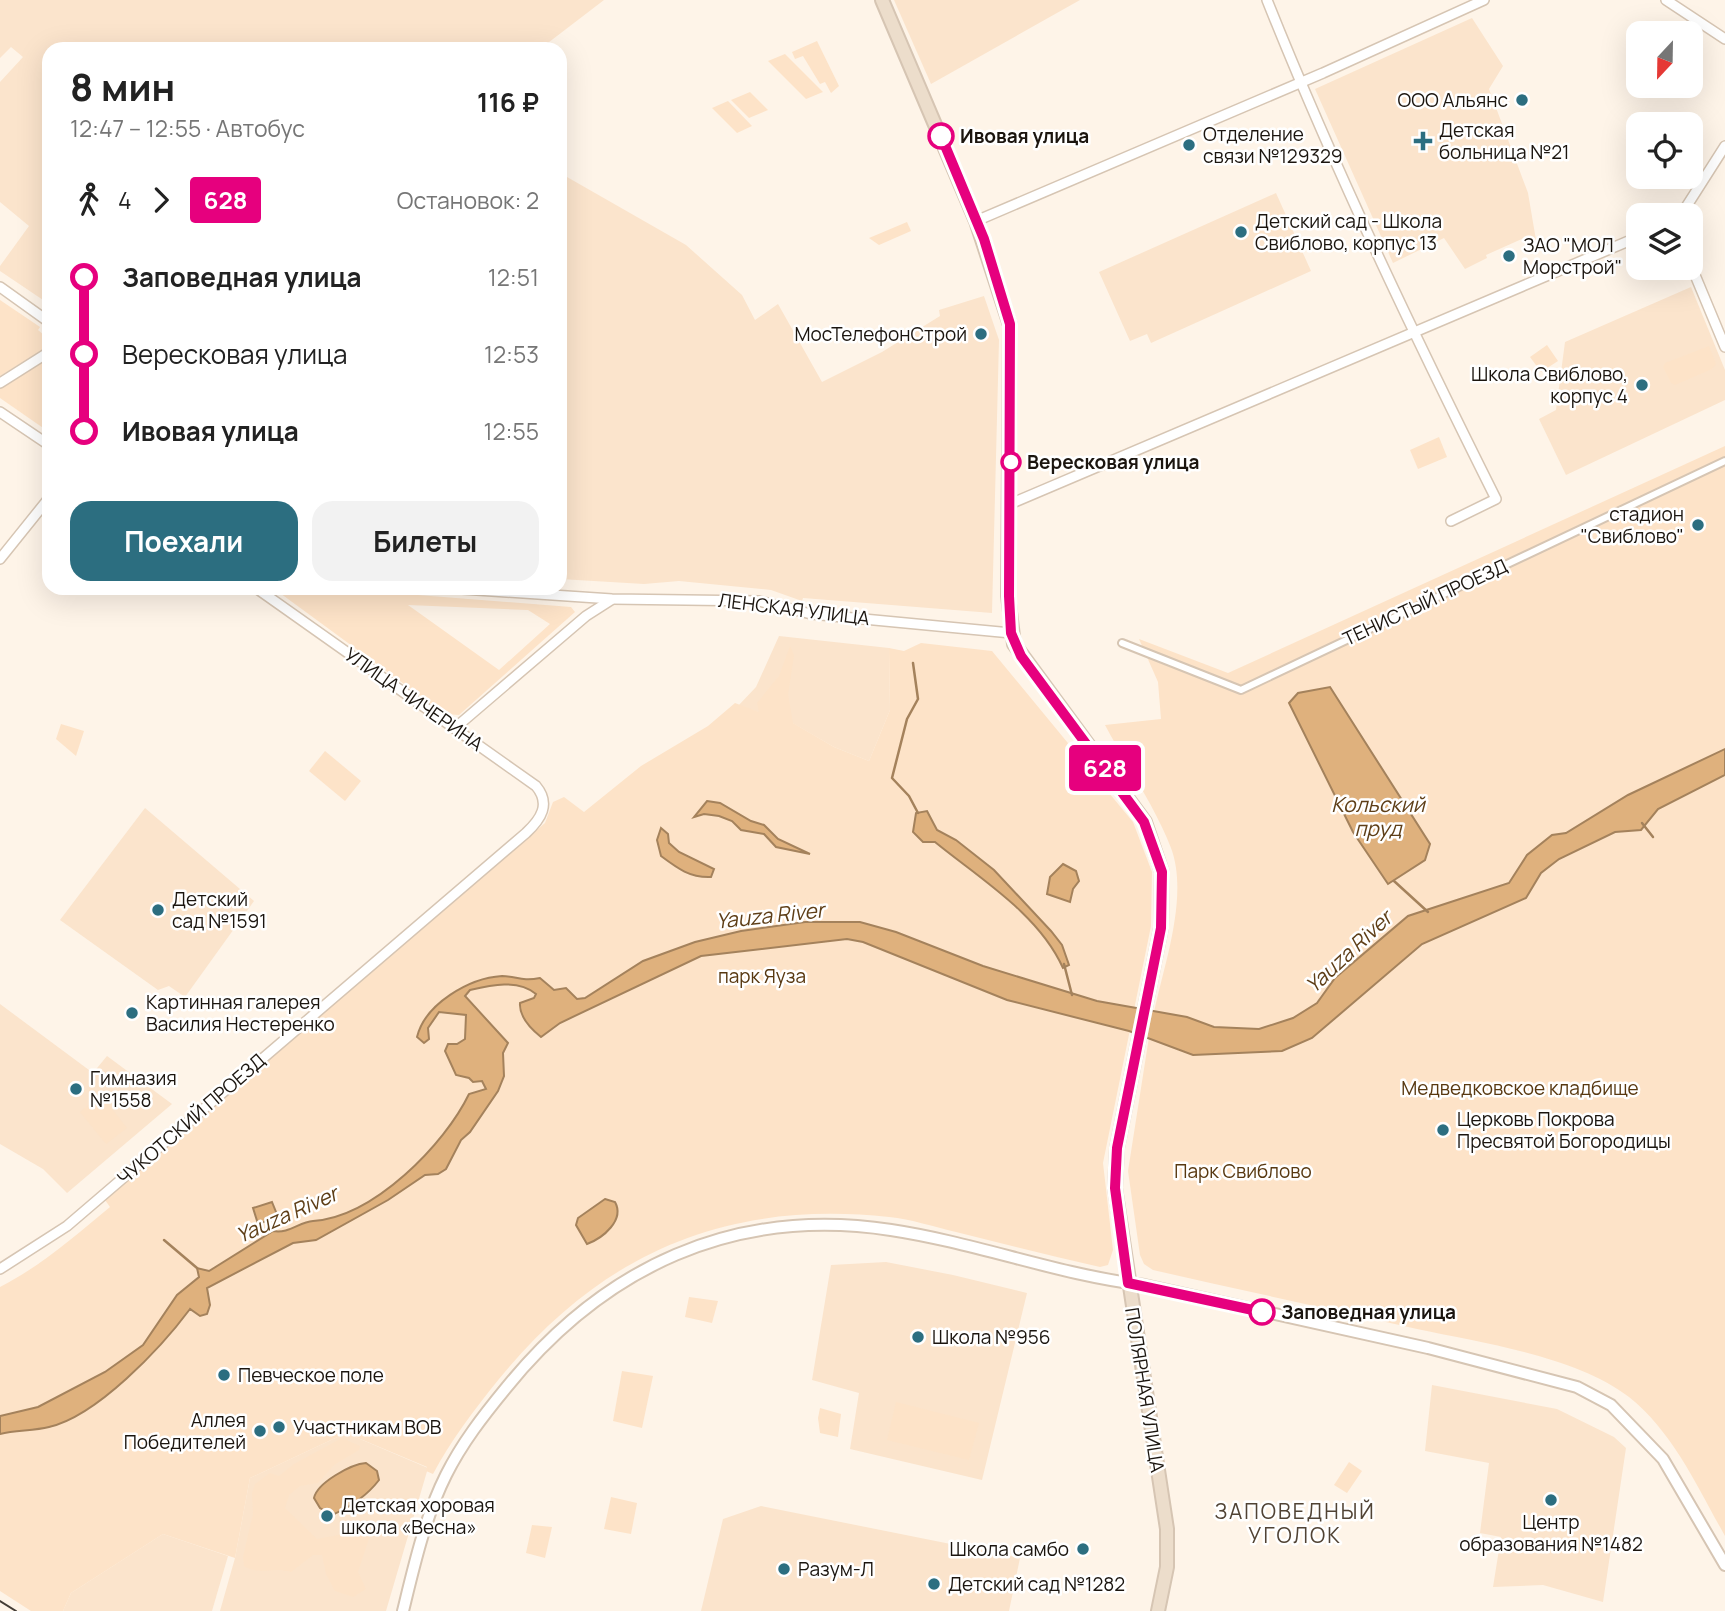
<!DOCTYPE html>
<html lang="ru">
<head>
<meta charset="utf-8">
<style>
  :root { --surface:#fff; --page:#f2f2f2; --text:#222; --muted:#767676; --accent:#2c6e80 }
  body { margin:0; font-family:Manrope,sans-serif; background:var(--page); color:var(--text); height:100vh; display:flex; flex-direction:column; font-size:26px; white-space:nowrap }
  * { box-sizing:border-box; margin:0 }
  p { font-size:23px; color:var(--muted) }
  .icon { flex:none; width:38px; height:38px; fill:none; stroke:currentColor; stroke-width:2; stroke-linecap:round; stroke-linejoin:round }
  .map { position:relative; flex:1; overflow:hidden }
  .side { position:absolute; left:42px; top:42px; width:525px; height:553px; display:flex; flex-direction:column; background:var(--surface); border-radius:21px; box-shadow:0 7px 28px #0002 }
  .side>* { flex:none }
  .badge { padding:0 14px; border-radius:5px; font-size:24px; line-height:46px }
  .needle { width:46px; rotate:202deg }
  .buttons { position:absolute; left:1626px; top:21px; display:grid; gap:14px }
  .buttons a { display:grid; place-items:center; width:77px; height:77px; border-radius:14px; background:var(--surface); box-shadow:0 7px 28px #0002; font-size:35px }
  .map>.badge { position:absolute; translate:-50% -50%; box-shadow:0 0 0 4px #fff }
  .legs { display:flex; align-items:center; gap:10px; height:77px; padding:0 28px; font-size:23px }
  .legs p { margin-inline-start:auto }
  .overview { display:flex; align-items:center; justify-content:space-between; height:119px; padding:0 28px }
  h1 { font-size:38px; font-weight:700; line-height:52px }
  .button { display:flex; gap:14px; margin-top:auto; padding:14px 28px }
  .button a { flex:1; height:80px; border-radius:21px; background:var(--accent); color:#fff; font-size:28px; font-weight:700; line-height:80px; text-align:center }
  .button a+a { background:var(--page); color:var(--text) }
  ul { padding:0 28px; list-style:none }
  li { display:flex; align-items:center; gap:24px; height:77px; font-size:26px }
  li i { display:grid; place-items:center; width:10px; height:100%; margin:0 9px; background:currentColor }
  li i::after { content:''; width:18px; height:18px; margin:-9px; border:5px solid; border-radius:50%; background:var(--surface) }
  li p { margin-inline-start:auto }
  li:first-child i { background:linear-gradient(#0000 50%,currentColor 0) }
  li:last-child i { background:linear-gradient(currentColor 50%,#0000 0) }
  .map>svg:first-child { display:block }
  .built { fill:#fbe4cc }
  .green { fill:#fde3c8; fill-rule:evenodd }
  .water { fill:#dfb17d; stroke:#a4825c; stroke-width:2 }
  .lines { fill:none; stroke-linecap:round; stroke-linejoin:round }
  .stream { stroke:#a4825c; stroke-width:2.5 }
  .pedestrian-casing { stroke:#d6c5b3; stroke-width:10 }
  .minor-casing { stroke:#d6c5b3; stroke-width:12 }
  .tertiary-casing { stroke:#d6c5b3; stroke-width:14 }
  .secondary-casing { stroke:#d6c5b3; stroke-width:16 }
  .pedestrian { stroke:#fff; stroke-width:6 }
  .minor { stroke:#fff; stroke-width:9 }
  .tertiary { stroke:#fff; stroke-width:10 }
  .secondary { stroke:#ecddcb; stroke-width:12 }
  .tram { stroke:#433d36; stroke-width:2 }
  .line-1-casing { stroke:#fff; stroke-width:16 }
  .line-1 { stroke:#e6007e; stroke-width:10 }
  .poi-dot { fill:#2c6e80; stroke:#fff; stroke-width:2.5 }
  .stop-1-dot { fill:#fff; stroke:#e6007e; stroke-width:3.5 }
  .labels { text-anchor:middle; stroke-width:5; stroke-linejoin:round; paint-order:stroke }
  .poi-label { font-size:19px; fill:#1b150f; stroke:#fff; text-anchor:start }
  .stop-label { font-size:19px; font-weight:bold; fill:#1b150f; stroke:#fff; text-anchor:start }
  .street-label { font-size:19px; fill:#1b150f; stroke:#fff }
  .park-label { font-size:19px; fill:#583810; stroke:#fff }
  .water-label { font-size:21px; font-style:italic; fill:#5e3e17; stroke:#fff }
  .neighbourhood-label { font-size:21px; letter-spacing:2px; fill:#514334; stroke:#fff }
</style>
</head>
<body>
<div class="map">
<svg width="1725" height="1611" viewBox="0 0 1725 1611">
  <rect width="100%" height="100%" fill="#fef4e8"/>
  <!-- built -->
  <g class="built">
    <path d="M 0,0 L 604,0 L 540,49 L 49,49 L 49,304 L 0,271 L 0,266 L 29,226 L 0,202 L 0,82 L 23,57 L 11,47 L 0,58 Z"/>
    <path d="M 894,0 L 1080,0 L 931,84 Z"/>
    <path d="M 1472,18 L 1503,66 L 1489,89 L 1528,193 L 1536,240 L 1527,244 L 1524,238 L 1486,255 L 1487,258 L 1465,269 L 1444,238 L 1393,263 L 1315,89 Z"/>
    <path d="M 560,173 L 686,245 L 742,295 L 755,320 L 778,304 L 822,382 L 882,352 L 940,316 L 939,310 L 984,296 L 999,340 L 992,613 L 803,598 L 802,601 L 771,590 L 679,581 L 644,584 L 560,579 Z"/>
    <path d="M 1276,193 L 1311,271 L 1151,343 L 1147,334 L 1130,341 L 1099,272 Z"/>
    <path d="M 1691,287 L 1725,370 L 1725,400 L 1566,475 L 1539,419 L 1556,410 L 1565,342 Z"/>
    <path d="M 779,636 L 889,648 L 890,710 L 869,761 L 834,747 L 789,721 L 738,706 L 756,687 Z"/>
    <path d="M 145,808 L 254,901 L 185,997 L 169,986 L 158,990 L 60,920 Z"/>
    <path d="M 0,1004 L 93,1073 L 107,1056 L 172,1104 L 67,1193 L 43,1169 L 0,1144 Z"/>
    <path d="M 886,1262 L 953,1275 L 1027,1293 L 982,1480 L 850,1449 L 859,1393 L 812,1380 L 831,1265 Z"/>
    <path d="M 1432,1385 L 1557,1409 L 1614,1437 L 1626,1448 L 1603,1602 L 1543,1585 L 1493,1587 L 1501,1537 L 1480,1533 L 1489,1463 L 1425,1451 Z"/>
    <path d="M 346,1433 L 428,1468 L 386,1611 L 220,1611 L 235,1558 L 250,1478 Z"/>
    <path d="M 761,1506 L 1020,1558 L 1009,1611 L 701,1611 L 723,1519 Z"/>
    <path d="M 163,1534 L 228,1556 L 212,1611 L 63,1611 L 71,1593 Z"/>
  </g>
  <!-- green -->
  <g class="green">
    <path d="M 817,41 L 839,86 L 831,93 L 825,82 L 820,84 L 803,56 L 795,59 L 792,52 Z"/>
    <path d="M 785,54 L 823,92 L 806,99 L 768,61 Z"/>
    <path d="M 750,92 L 768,110 L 749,118 L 731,100 Z"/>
    <path d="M 728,101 L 752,126 L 737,133 L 712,108 Z"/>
    <path d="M 907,222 L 911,231 L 879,245 L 869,238 Z"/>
    <path d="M 0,300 L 40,327 L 38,330 L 45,336 L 49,332 L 49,346 L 0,376 Z"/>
    <path d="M 1547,345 L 1558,361 L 1541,372 L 1530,357 Z"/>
    <path d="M 1709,346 L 1716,364 L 1712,369 L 1675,385 L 1671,383 L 1663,367 L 1665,363 Z"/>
    <path d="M 49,358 L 49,432 L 0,398 L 0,389 Z"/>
    <path d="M 1439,437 L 1447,457 L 1418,469 L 1410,450 Z"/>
    <path d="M 1725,446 L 1725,749 L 1628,795 L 1566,833 L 1552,835 L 1527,855 L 1509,883 L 1408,916 L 1335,978 L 1317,1003 L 1293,1018 L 1259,1029 L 1214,1027 L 1187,1017 L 1154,1012 C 1164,965 1189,896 1171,848 C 1156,808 1125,763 1105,725 L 1161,719 L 1158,682 L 1139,639 L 1228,673 Z"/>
    <path d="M 273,588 L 407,588 L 418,595 L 571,607 L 575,612 L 459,715 L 445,714 ZM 408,605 L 528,610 L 550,624 L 499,670 Z"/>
    <path d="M 921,643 L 992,651 L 1133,822 L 1152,872 L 1151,926 L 1103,1163 L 1113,1250 L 1108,1265 L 1100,1267 C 1052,1256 1004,1244 956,1232 C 934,1227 911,1219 889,1217 C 726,1200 603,1252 499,1379 C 474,1410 451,1440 433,1474 L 426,1471 L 427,1467 L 346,1433 L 250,1478 L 235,1558 L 163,1534 L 71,1593 L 63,1611 L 31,1611 L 0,1591 L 0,1287 C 41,1266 75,1236 110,1207 L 105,1200 L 545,823 L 553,802 L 564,797 L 584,812 L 641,766 L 708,726 L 735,703 L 759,712 L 757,703 L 779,676 L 790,646 L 794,655 L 788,694 L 793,723 L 834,747 L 869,761 L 890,710 L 889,648 L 904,651 Z"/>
    <path d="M 61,724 L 84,731 L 76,756 L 56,739 Z"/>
    <path d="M 325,751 L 361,781 L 345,801 L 309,771 Z"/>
    <path d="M 1725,775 L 1725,1536 C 1698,1488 1673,1432 1629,1397 C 1576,1356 1482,1343 1417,1329 C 1329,1309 1241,1290 1153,1270 L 1144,1264 L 1140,1255 L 1128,1171 L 1149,1037 L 1193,1055 L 1282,1051 L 1312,1038 L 1422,944 L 1526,898 L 1541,873 L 1559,859 L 1615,832 L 1641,830 L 1658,809 Z"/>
    <path d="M 101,1095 L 127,1128 L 106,1144 L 80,1112 Z"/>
    <path d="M 689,1297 L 718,1301 L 712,1323 L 685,1317 Z"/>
    <path d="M 622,1371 L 653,1376 L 642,1428 L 613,1421 Z"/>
    <path d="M 896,1402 L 979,1423 L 969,1460 L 887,1440 Z"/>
    <path d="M 820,1408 L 841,1414 L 838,1437 L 820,1433 L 818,1418 Z"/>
    <path d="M 342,1438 L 360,1446 L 359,1450 L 334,1465 L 318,1483 L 300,1486 L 289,1495 L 285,1508 L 317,1539 L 364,1530 L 370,1536 L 358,1572 L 366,1589 L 353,1597 L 335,1591 L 326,1574 L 322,1555 L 313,1555 L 291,1572 C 273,1566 261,1576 244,1566 L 243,1557 L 253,1514 L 252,1493 L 255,1484 L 270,1473 L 279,1476 L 294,1464 Z"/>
    <path d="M 1349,1462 L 1362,1471 L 1347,1493 L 1334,1485 Z"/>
    <path d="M 611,1497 L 637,1503 L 631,1534 L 604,1529 Z"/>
    <path d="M 532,1525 L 552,1527 L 545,1558 L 526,1553 Z"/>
  </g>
  <!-- water -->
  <g class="water">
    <path d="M 1330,687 L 1430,844 L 1425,860 L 1388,884 L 1353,832 L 1289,703 L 1298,693 Z"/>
    <path d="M 1725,749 L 1725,775 L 1658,809 L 1641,830 L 1615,832 L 1559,859 L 1541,873 L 1526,898 L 1422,944 L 1312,1038 L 1282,1051 L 1193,1055 L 1129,1031 L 1007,1000 L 863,942 L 847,939 L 701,956 L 560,1023 L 541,1037 C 531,1029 519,1017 520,1003 L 534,998 L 536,994 C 518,979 491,985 470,990 L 465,996 L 508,1043 L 503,1053 L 504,1076 L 498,1091 L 470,1132 L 461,1140 L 446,1169 L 438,1174 L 425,1175 L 388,1200 L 316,1240 L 293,1243 L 207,1288 L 210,1305 L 207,1314 L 200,1316 L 190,1309 C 161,1348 97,1416 49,1427 C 33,1431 16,1430 0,1434 L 0,1416 L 38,1407 L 105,1372 L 143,1345 L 177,1295 L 199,1277 L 197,1268 L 209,1271 L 273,1231 C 289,1234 299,1222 313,1221 C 374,1217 445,1144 469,1094 L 486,1089 L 482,1081 L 473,1082 L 469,1078 L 456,1075 L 445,1051 L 448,1044 L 457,1044 L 465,1039 L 466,1015 L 439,1012 L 428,1028 L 429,1039 L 424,1043 L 417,1037 C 425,1004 469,978 502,976 C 517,976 521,982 540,978 L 554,990 L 566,988 L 577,999 L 585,998 L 643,961 L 695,942 L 741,931 L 805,922 L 860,922 L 896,932 L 983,966 L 1097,1001 L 1187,1017 L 1214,1027 L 1259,1029 L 1293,1018 L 1317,1003 L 1335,978 L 1408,916 L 1509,883 L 1527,855 L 1552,835 L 1566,833 L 1628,795 Z"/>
    <path d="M 707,801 L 720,803 L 751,821 L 764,825 L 778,839 L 810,854 L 776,847 L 764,834 L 741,830 L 732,821 L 719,816 L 704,814 L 694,817 Z"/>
    <path d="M 927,811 L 937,830 L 956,840 L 994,870 L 1051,931 L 1062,945 L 1069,965 L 1063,968 C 1039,914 979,878 935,842 L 923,842 L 913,832 L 916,813 Z"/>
    <path d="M 661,828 L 668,834 L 669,843 L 679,852 L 714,869 L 711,877 C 690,878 677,868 661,856 L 657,840 Z"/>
    <path d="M 1063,864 L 1076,871 L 1079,881 L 1073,889 L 1070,902 L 1047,894 L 1050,877 Z"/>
    <path d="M 605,1199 L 615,1202 C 625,1220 603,1238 587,1244 L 576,1225 L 578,1218 Z"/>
    <path d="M 272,1202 L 278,1217 L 258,1224 L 253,1208 Z"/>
    <path d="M 366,1463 L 377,1471 L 379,1480 C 366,1497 350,1507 332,1515 L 320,1508 L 314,1498 C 317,1483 351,1464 366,1463 Z"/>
  </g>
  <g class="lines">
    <!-- stream -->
    <g class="stream">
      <path d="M 913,663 L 918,699 L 907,719 L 892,778 L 909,796 L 918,813"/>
      <path d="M 1642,823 L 1653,837"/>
      <path d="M 1394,881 L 1428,912"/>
      <path d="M 1064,964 L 1072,995"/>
      <path d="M 164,1240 L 197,1268"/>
    </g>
    <defs>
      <path id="pedestrian" d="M 1122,643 L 1241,690 L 1725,461"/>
      <g id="minor">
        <path d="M 1267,0 C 1335,170 1414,335 1496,499 L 1451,521"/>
        <path d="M 1666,0 L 1725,39"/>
        <path d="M 1681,215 L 1725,146"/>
        <path d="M 976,221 L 1323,73 L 1484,0"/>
        <path d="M 1690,263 L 1725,347"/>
        <path d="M 0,287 L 49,322"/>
        <path d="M 0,383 L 49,352"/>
        <path d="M 0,412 L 49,445"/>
        <path d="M 1010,504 L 1638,237"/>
        <path d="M 0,559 L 49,498"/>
        <path d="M 447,588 L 612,599 L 759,601 L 811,614 L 1011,633"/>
        <path d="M 455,728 L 586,616 L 611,600"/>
        <path d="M 0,1269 L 67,1226 L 526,833 C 541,819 551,804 536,786 L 256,588"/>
      </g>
      <path id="tertiary" d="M 403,1611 C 414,1566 425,1517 446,1475 C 462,1443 483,1416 506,1388 C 604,1267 733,1206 891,1230 C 977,1243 1059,1275 1144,1285 L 1428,1348 L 1577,1387 L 1611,1405 L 1663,1459 L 1725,1565"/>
      <path id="secondary" d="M 882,0 L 976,221 L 1010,325 L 1008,596 L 1014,644 L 1145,822 L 1162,872 L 1161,928 L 1117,1148 L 1115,1188 L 1167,1529 L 1167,1567 L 1158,1611"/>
    </defs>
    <!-- pedestrian casing -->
    <use href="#pedestrian" class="pedestrian-casing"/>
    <!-- minor casing -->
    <use href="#minor" class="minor-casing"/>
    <!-- tertiary casing -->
    <use href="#tertiary" class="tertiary-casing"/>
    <!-- secondary casing -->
    <use href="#secondary" class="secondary-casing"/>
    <!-- pedestrian -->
    <use href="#pedestrian" class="pedestrian"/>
    <!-- minor -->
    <use href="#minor" class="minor"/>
    <!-- tertiary -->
    <use href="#tertiary" class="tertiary"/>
    <!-- secondary -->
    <use href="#secondary" class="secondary"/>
    <!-- tram -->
    <path class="tram" d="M 0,1601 L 16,1611"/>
  </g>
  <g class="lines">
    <defs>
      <path id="line-1" d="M 941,136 L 984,239 L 1010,324 L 1009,596 L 1011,633 L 1021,656 L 1144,822 L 1162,872 L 1161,928 L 1117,1148 L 1115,1188 L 1128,1283 L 1262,1312"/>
    </defs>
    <!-- line-1 casing -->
    <use href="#line-1" class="line-1-casing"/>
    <!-- line-1 -->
    <use href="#line-1" class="line-1"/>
  </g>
  <!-- markers -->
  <g class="poi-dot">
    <circle cx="1522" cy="100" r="7"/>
    <path d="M1419.5 130.5h7v7h7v7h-7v7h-7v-7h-7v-7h7z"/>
    <circle cx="1189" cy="145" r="7"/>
    <circle cx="1241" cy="232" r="7"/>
    <circle cx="1509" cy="256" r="7"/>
    <circle cx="981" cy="334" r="7"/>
    <circle cx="1642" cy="385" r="7"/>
    <circle cx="1698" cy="525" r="7"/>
    <circle cx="158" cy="910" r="7"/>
    <circle cx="132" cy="1013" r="7"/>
    <circle cx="76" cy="1089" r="7"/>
    <circle cx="1443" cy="1130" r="7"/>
    <circle cx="918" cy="1337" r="7"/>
    <circle cx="224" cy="1375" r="7"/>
    <circle cx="279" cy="1427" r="7"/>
    <circle cx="260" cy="1431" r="7"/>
    <circle cx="1551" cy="1500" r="7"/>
    <circle cx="327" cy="1516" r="7"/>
    <circle cx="1083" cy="1549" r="7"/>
    <circle cx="784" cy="1569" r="7"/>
    <circle cx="934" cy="1584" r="7"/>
  </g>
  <g class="stop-1-dot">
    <circle cx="941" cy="136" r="12"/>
    <circle cx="1011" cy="462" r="9"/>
    <circle cx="1262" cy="1312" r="12"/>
  </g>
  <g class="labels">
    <!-- poi labels -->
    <g class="poi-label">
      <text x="1508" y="107" text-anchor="end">ООО Альянс</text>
      <text x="1439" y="137">Детская<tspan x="1439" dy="22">больница №21</tspan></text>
      <text x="1203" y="141">Отделение<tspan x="1203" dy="22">связи №129329</tspan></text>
      <text x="1255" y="228">Детский сад - Школа<tspan x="1255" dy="22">Свиблово, корпус 13</tspan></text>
      <text x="1523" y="252">ЗАО "МОЛ<tspan x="1523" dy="22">Морстрой"</tspan></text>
      <text x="967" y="341" text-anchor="end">МосТелефонСтрой</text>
      <text x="1628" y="381" text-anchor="end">Школа Свиблово,<tspan x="1628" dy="22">корпус 4</tspan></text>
      <text x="1684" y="521" text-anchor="end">стадион<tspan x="1684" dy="22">"Свиблово"</tspan></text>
      <text x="172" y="906">Детский<tspan x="172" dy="22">сад №1591</tspan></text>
      <text x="146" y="1009">Картинная галерея<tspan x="146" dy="22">Василия Нестеренко</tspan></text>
      <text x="90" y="1085">Гимназия<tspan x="90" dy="22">№1558</tspan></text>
      <text x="1457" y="1126">Церковь Покрова<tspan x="1457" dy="22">Пресвятой Богородицы</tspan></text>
      <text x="932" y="1344">Школа №956</text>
      <text x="238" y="1382">Певческое поле</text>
      <text x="246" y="1427" text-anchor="end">Аллея<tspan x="246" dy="22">Победителей</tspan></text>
      <text x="293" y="1434">Участникам ВОВ</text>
      <text x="341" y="1512">Детская хоровая<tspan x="341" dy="22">школа «Весна»</tspan></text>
      <text x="1551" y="1529" text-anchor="middle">Центр<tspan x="1551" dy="22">образования №1482</tspan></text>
      <text x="1069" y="1556" text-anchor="end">Школа самбо</text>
      <text x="798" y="1576">Разум-Л</text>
      <text x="948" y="1591">Детский сад №1282</text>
    </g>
    <!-- stop labels -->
    <g class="stop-label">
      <text x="960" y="143">Ивовая улица</text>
      <text x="1027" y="469">Вересковая улица</text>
      <text x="1281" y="1319">Заповедная улица</text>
    </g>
    <!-- street labels -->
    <g class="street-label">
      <text transform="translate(1425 602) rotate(-25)" y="7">ТЕНИСТЫЙ ПРОЕЗД</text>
      <text transform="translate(794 609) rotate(7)" y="7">ЛЕНСКАЯ УЛИЦА</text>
      <text transform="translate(414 699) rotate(35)" y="7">УЛИЦА ЧИЧЕРИНА</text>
      <text transform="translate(191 1119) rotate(-41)" y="7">ЧУКОТСКИЙ ПРОЕЗД</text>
      <text transform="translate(1145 1390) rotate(81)" y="7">ПОЛЯРНАЯ УЛИЦА</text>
    </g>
    <!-- park labels -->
    <g class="park-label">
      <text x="762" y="983">парк Яуза</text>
      <text x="1520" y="1095">Медведковское кладбище</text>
      <text x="1243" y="1178">Парк Свиблово</text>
    </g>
    <!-- water labels -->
    <g class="water-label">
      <text x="1378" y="812">Кольский<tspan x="1378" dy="24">пруд</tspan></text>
      <text transform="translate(770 916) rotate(-6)" y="7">Yauza River</text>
      <text transform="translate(1349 952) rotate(-43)" y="7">Yauza River</text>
      <text transform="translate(287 1215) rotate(-24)" y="7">Yauza River</text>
    </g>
    <!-- neighbourhood labels -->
    <g class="neighbourhood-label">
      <text x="1295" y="1519">ЗАПОВЕДНЫЙ<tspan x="1295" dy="24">УГОЛОК</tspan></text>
    </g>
  </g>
</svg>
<div class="buttons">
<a><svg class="needle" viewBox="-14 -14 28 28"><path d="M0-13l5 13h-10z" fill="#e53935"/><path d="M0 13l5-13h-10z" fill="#767676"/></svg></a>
<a><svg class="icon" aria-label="locate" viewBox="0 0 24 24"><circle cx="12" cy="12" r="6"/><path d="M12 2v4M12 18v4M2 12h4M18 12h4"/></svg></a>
<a><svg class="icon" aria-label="layers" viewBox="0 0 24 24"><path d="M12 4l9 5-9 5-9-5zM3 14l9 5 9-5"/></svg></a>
</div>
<b class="badge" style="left:1105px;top:768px;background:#e6007e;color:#fff">628</b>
<section class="side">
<div class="overview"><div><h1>8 мин</h1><p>12:47 – 12:55 · Автобус</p></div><b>116 ₽</b></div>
<div class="legs"><svg class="icon" aria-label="walk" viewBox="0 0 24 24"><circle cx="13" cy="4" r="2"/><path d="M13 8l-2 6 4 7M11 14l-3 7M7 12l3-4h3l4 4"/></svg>4<svg class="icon" aria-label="forward" viewBox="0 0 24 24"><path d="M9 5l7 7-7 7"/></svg><b class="badge" style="background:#e6007e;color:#fff">628</b><p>Остановок: 2</p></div>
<ul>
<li><i style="color:#e6007e"></i><b>Заповедная улица</b><p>12:51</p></li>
<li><i style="color:#e6007e"></i><span>Вересковая улица</span><p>12:53</p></li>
<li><i style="color:#e6007e"></i><b>Ивовая улица</b><p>12:55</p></li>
</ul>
<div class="button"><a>Поехали</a><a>Билеты</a></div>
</section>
</div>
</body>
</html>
